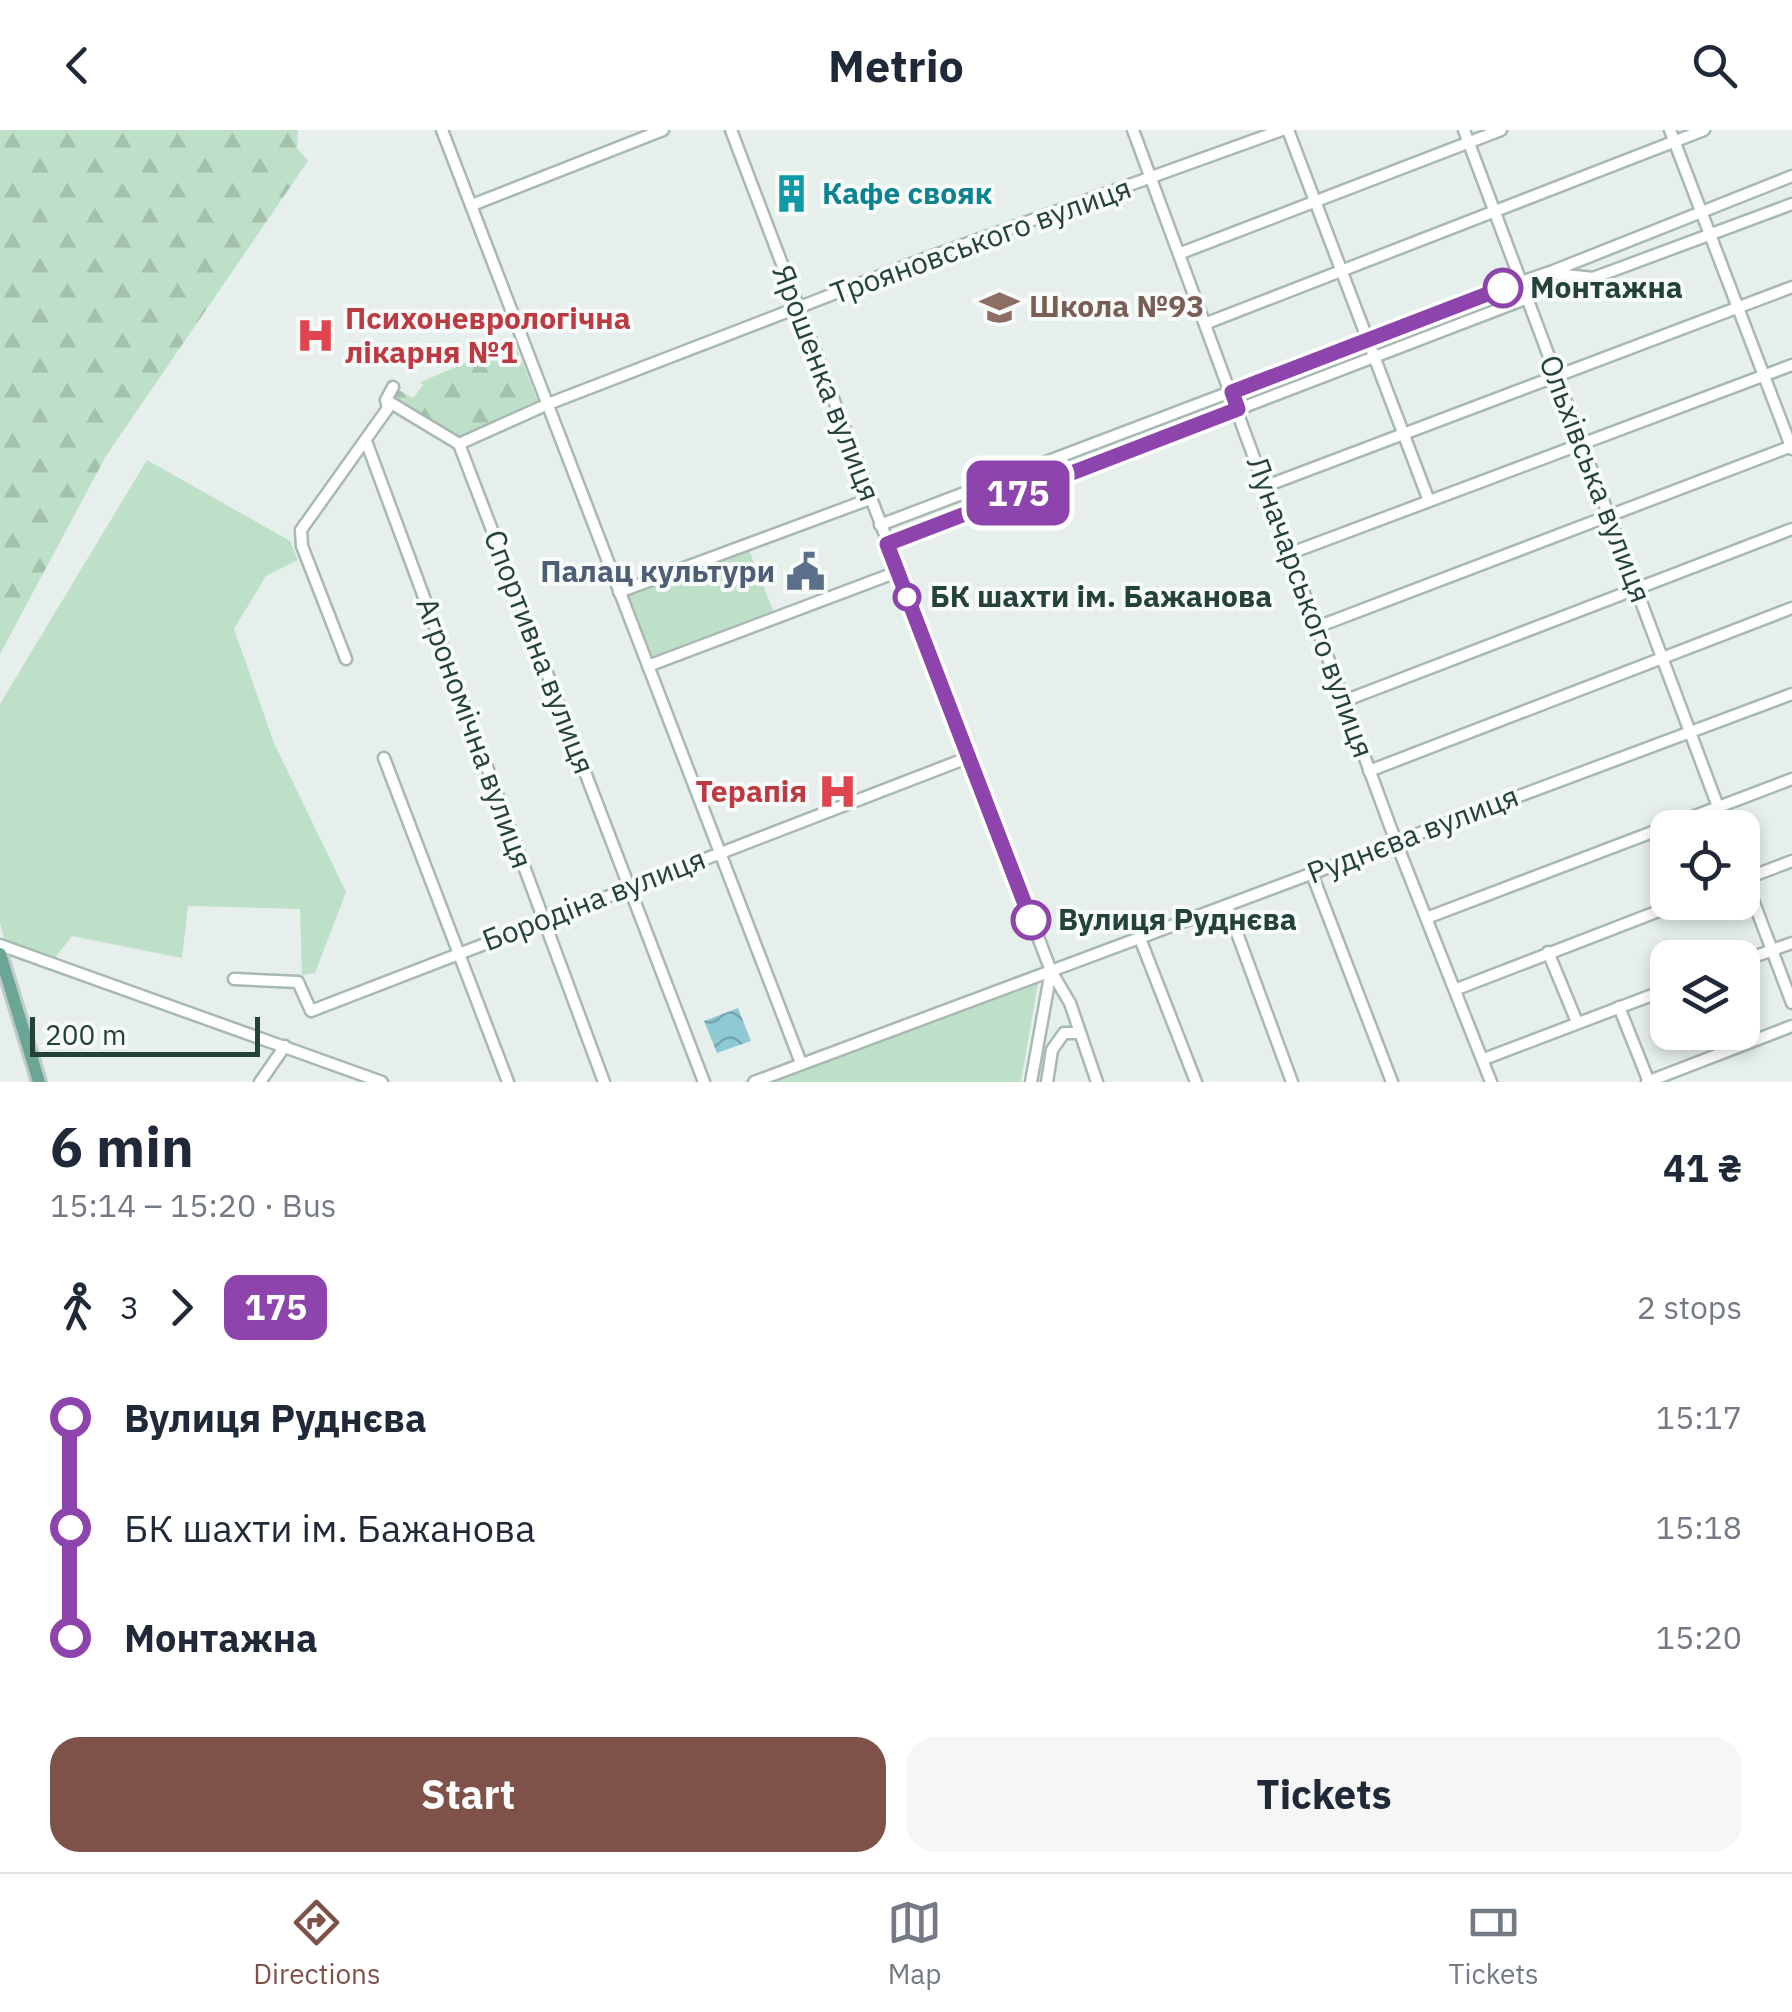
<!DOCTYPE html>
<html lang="en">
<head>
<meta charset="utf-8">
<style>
  :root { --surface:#fff; --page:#f6f6f7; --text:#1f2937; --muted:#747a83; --line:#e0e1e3; --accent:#7f5249 }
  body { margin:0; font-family:"IBM Plex Sans",sans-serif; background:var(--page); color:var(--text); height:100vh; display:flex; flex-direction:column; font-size:38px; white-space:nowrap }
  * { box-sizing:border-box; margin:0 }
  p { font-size:32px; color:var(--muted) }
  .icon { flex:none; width:55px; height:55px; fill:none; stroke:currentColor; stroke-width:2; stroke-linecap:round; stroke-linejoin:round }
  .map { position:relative; height:952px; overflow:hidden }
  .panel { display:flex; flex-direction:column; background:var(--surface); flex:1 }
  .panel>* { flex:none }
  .badge { padding:0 20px; border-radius:15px; font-size:35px; line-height:65px }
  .fabs { position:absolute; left:1650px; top:680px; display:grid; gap:20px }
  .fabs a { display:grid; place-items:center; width:110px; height:110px; border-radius:20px; background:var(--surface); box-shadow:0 5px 15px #0003; font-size:50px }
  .scale { position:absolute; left:30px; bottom:25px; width:230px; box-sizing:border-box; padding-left:10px; border:5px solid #24423a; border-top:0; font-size:28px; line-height:35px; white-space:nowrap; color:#24423a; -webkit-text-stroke:8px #f7fbf9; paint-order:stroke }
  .map>.badge { position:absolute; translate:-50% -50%; box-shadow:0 0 0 5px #fff }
  .legs { display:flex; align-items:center; gap:15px; height:110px; padding:0 50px; font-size:32px }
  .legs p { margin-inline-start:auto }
  .summary { display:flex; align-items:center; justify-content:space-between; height:170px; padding:0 50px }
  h1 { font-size:55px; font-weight:700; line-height:75px }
  .primary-button { display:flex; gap:20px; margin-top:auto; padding:20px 50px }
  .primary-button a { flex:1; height:115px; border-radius:30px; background:var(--accent); color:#fff; font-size:40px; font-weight:700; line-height:115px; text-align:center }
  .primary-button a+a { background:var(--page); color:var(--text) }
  ul { padding:0 50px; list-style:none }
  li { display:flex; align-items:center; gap:35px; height:110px; font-size:38px }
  li i { display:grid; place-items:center; width:15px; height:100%; margin:0 12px; background:currentColor }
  li i::after { content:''; width:25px; height:25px; margin:-12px; border:8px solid; border-radius:50%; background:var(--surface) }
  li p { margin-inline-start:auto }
  li:first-child i { background:linear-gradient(#0000 50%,currentColor 0) }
  li:last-child i { background:linear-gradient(currentColor 50%,#0000 0) }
  header { display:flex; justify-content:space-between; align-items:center; height:130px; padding:0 50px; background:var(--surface); font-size:45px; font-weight:700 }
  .dock { display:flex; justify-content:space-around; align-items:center; height:140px; border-top:2px solid var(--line); background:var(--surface); font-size:28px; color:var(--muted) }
  .dock a { display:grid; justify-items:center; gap:5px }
  .dock .current { color:var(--accent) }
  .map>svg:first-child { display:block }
  .grass { fill:#bfe0c8 }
  .forest { fill:url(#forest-firs) }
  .water { fill:url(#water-waves) }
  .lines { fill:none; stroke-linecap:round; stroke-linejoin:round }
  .minor-casing { stroke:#a8b8b2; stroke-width:15 }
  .major-casing { stroke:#c2cac8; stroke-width:18 }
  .minor { stroke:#fff; stroke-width:10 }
  .major { stroke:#6aa596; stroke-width:12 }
  .line-1-casing { stroke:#fff; stroke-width:22 }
  .line-1 { stroke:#8e44ad; stroke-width:15 }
  .stop-1-dot { fill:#fff; stroke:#8e44ad; stroke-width:5 }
  .labels { text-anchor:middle; stroke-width:8; stroke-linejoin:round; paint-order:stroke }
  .culture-label { font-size:30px; font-weight:bold; fill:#0d838f; stroke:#f7fbf9; text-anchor:start }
  .street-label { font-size:30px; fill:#24423a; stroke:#f7fbf9 }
  .stop-label { font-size:30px; font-weight:bold; fill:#24423a; stroke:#f7fbf9; text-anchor:start }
  .education-label { font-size:30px; font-weight:bold; fill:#785e54; stroke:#f7fbf9; text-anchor:start }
  .health-label { font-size:30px; font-weight:bold; fill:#be3a42; stroke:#f7fbf9; text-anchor:start }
  .service-label { font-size:30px; font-weight:bold; fill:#4e5e75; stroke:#f7fbf9; text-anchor:end }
</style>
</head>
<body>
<header><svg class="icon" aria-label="back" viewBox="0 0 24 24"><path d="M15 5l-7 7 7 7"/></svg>Metrio<svg class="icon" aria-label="search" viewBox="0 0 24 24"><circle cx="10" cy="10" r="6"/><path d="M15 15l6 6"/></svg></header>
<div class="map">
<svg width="1792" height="952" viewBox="0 0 1792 952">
  <defs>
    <pattern id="forest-firs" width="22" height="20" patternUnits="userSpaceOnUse" patternTransform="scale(2.5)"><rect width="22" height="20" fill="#bfe0c8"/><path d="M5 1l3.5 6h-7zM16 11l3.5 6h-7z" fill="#a4c1ad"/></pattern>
    <pattern id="water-waves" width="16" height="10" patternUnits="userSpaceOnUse" patternTransform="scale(2.5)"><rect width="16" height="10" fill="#8ec9d4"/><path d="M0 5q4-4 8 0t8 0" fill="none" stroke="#74a5ad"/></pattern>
  </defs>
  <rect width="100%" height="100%" fill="#e6efeb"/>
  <!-- grass -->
  <g class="grass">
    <path d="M 147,330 L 290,411 L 298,430 L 266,446 L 234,499 L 274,613 L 346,762 L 315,843 L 302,845 L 300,779 L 188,776 L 182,828 L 72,806 L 54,829 L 5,812 L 0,793 L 0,574 Z"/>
    <path d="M 747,415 L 776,488 L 648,536 L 619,462 Z"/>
    <path d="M 1038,853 L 1021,952 L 771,952 Z"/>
  </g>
  <!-- forest -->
  <g class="forest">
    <path d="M 0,0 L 298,0 L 297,18 L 308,31 L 106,326 L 0,524 Z"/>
    <path d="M 514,212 L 539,274 L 459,309 L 391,268 L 397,259 L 413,268 L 423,255 L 421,252 Z"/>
  </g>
  <!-- water -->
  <path class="water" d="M 738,878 L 751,911 L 717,923 L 704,891 Z"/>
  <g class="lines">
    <defs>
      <g id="minor">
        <path d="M 442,0 L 801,933"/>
        <path d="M 731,0 L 1051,841 L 1070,873 L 1097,952"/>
        <path d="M 1133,0 L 1396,712 L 1491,952"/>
        <path d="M 1288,0 L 1429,371"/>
        <path d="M 1464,0 L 1726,698"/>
        <path d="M 1670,0 L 1792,319"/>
        <path d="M 472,75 L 663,0"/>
        <path d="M 1181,123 L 1501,0"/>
        <path d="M 1548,143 L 1792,46"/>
        <path d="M 1207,193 L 1704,0"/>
        <path d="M 393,257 L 386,270 L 459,314"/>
        <path d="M 366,311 L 604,952"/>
        <path d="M 459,314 L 548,274 L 924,129 L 1282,0"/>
        <path d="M 459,314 L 704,952"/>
        <path d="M 1266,356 L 1792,157"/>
        <path d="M 880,395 L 1504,158 L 1547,143 L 1593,148 L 1792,74"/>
        <path d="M 887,414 L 1528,168"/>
        <path d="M 1291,423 L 1792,235"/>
        <path d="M 619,462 L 870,369"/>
        <path d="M 1317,497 L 1792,316"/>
        <path d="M 346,529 L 302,416 L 301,400 L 388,278 L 386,270"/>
        <path d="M 648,536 L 897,442"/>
        <path d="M 1344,571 L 1792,399"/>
        <path d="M 384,628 L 508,952"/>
        <path d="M 1369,641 L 1792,478"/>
        <path d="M 1742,741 L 1792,873"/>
        <path d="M 1312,744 L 1392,952"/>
        <path d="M 1742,750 L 1792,731"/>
        <path d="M 1227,776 L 1292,952"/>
        <path d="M 1429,787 L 1792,649"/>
        <path d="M 1139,806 L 1196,952"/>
        <path d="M 0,815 L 382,952"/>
        <path d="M 1548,822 L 1577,892"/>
        <path d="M 1742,831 L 1792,813"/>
        <path d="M 234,849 L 298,852 L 311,881 L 967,628"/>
        <path d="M 1457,859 L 1682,772"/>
        <path d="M 1619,877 L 1649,952"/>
        <path d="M 1484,929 L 1668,859"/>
        <path d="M 260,952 L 285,916"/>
        <path d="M 754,952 L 1792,564"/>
        <path d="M 1031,952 L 1051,841"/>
        <path d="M 1047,952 L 1052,920 L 1064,903 L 1078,903"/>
        <path d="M 1647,952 L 1792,896"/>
      </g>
      <path id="major" d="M 0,824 L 39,952"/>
    </defs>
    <!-- minor casing -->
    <use href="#minor" class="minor-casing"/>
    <!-- major casing -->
    <use href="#major" class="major-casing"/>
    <!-- minor -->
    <use href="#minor" class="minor"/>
    <!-- major -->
    <use href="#major" class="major"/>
  </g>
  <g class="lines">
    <defs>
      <path id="line-1" d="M 1031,790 L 887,414 L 1238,279 L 1232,262 L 1503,158"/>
    </defs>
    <!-- line-1 casing -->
    <use href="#line-1" class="line-1-casing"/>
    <!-- line-1 -->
    <use href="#line-1" class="line-1"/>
  </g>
  <!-- icons -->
  <defs>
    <symbol id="building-bare" viewBox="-9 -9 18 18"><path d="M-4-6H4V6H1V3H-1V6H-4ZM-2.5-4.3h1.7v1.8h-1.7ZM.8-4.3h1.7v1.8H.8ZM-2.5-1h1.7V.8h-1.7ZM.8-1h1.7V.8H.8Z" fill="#0f9aa8" stroke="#f7fbf9" stroke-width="2.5" paint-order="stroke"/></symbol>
    <symbol id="school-bare" viewBox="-9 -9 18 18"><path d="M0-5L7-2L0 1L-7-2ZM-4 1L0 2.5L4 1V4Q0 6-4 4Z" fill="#8d6e63" stroke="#f7fbf9" stroke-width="2.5" paint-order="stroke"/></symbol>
    <symbol id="hospital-bare" viewBox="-9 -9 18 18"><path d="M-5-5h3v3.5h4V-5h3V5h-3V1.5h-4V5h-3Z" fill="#e0444e" stroke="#f7fbf9" stroke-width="2.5" paint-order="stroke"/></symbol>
    <symbol id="civic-bare" viewBox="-9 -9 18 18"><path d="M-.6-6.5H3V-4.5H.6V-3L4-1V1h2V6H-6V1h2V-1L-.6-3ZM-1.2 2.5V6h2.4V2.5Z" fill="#5c6f8a" stroke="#f7fbf9" stroke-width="2.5" paint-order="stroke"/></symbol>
  </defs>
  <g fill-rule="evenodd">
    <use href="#building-bare" x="764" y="36" width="55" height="55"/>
    <use href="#school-bare" x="972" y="150" width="55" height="55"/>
    <use href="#hospital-bare" x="288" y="178" width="55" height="55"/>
    <use href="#civic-bare" x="778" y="414" width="55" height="55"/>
    <use href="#hospital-bare" x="810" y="634" width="55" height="55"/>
  </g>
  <!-- markers -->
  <g class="stop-1-dot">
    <circle cx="1503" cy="158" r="18"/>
    <circle cx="907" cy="467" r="12"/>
    <circle cx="1031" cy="790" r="18"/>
  </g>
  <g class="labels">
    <!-- culture labels -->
    <g class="culture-label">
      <text x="822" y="74">Кафе свояк</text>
    </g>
    <!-- street labels -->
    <g class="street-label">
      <text transform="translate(981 111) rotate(-20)" y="10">Трояновського вулиця</text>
      <text transform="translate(826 253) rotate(69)" y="10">Ярошенка вулиця</text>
      <text transform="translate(1595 349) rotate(69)" y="10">Ольхівська вулиця</text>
      <text transform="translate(1310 477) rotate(70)" y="10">Луначарського вулиця</text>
      <text transform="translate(539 522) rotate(69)" y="10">Спортивна вулиця</text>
      <text transform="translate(474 603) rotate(70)" y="10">Агрономічна вулиця</text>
      <text transform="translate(1413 705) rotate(-21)" y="10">Руднєва вулиця</text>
      <text transform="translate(594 770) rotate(-21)" y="10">Бородіна вулиця</text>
    </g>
    <!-- stop labels -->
    <g class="stop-label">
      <text x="1530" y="168">Монтажна</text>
      <text x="930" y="477">БК шахти ім. Бажанова</text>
      <text x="1058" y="800">Вулиця Руднєва</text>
    </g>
    <!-- education labels -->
    <g class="education-label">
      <text x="1029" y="187">Школа №93</text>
    </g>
    <!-- health labels -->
    <g class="health-label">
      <text x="345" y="199">Психоневрологічна<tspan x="345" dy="34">лікарня №1</tspan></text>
      <text x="807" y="672" text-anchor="end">Терапія</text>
    </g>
    <!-- service labels -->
    <g class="service-label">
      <text x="775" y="452">Палац культури</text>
    </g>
  </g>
</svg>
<div class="fabs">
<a><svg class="icon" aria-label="locate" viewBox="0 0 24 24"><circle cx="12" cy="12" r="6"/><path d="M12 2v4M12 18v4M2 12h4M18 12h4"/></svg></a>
<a><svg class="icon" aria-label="layers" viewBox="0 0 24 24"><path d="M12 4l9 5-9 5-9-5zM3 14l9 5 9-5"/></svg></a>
</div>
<div class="scale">200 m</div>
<b class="badge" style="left:1018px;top:363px;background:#8e44ad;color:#fff">175</b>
</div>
<section class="panel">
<div class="summary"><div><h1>6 min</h1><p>15:14 – 15:20 · Bus</p></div><b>41 ₴</b></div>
<div class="legs"><svg class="icon" aria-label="walk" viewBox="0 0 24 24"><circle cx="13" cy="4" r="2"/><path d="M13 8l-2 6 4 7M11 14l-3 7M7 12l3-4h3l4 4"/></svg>3<svg class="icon" aria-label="forward" viewBox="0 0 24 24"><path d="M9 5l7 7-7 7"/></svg><b class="badge" style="background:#8e44ad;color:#fff">175</b><p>2 stops</p></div>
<ul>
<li><i style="color:#8e44ad"></i><b>Вулиця Руднєва</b><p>15:17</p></li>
<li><i style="color:#8e44ad"></i><span>БК шахти ім. Бажанова</span><p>15:18</p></li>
<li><i style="color:#8e44ad"></i><b>Монтажна</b><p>15:20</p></li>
</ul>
<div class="primary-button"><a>Start</a><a>Tickets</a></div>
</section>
<nav class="dock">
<a class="current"><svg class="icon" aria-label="directions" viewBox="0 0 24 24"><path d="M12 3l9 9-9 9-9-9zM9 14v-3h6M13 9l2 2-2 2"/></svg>Directions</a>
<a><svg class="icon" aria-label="map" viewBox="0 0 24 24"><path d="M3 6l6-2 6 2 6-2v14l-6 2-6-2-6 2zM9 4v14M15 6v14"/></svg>Map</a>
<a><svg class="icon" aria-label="tickets" viewBox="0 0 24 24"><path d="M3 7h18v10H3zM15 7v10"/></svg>Tickets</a>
</nav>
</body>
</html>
